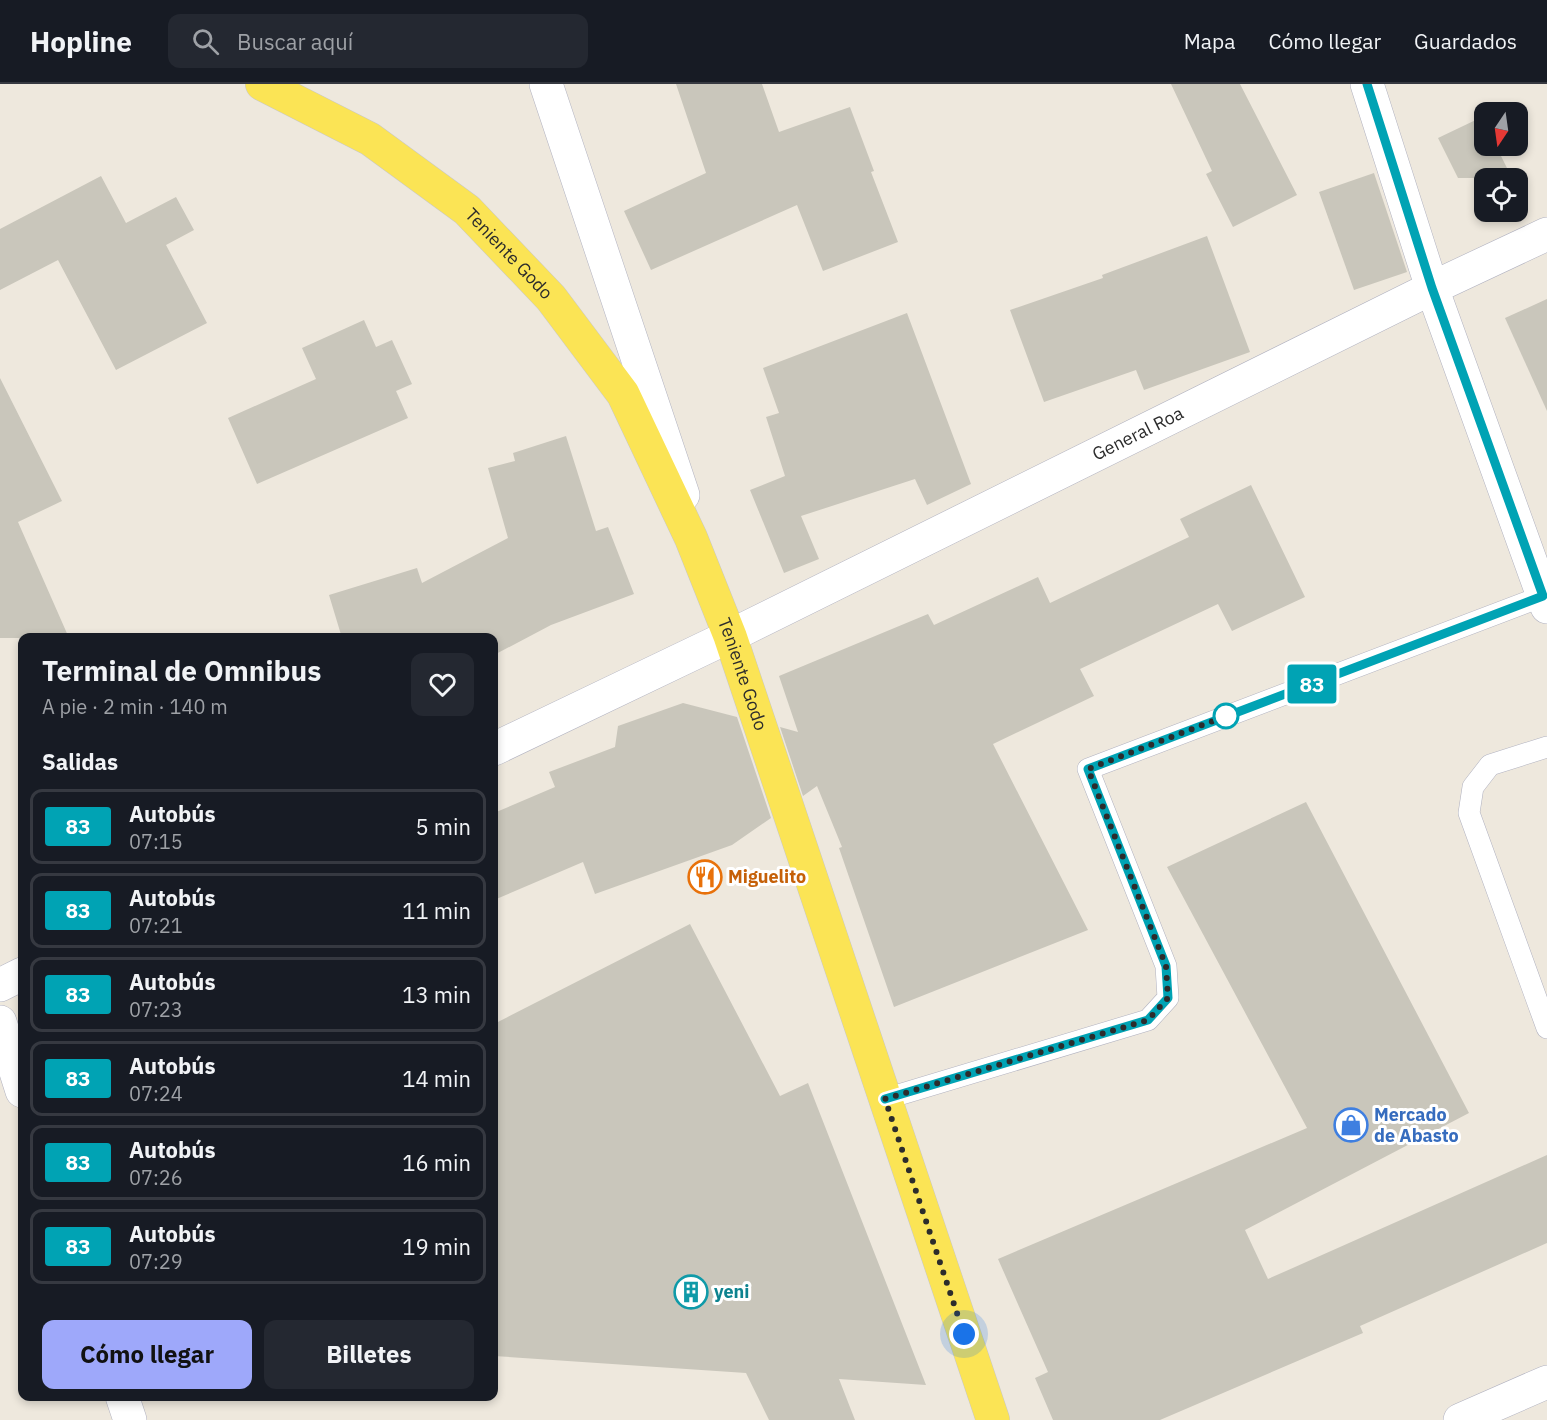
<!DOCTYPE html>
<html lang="es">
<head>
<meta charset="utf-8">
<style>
  :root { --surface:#171b24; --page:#242831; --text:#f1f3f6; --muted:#9ea1a6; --line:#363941; --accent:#9ea8fa }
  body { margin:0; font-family:"IBM Plex Sans",sans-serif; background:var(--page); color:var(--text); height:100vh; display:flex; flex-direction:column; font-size:22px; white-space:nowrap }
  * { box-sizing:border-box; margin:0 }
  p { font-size:20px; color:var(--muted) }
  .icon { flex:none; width:33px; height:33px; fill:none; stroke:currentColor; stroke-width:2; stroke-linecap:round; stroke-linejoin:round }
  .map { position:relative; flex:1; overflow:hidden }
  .sheet { position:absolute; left:18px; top:549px; width:480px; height:768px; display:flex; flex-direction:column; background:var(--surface); border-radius:12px; box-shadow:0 3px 9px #0003 }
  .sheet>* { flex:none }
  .badge { padding:0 12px; border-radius:4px; font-size:21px; line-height:39px }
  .needle { width:39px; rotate:193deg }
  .controls { position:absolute; left:1474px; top:18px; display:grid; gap:12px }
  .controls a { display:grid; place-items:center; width:54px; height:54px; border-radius:12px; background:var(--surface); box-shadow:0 3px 9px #0003; font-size:30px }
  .you { position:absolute; width:30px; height:30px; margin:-15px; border:4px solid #fff; border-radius:50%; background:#1a73e8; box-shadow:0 0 0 9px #1a73e833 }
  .map>.badge { position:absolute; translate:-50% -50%; box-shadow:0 0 0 3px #fff }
  h2 { padding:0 24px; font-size:22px; line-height:54px }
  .round { display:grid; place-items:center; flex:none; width:63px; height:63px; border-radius:12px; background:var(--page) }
  .summary { display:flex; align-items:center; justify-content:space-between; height:102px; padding:0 24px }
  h1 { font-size:28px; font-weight:700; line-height:45px }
  .primary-button { display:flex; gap:12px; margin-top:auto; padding:12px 24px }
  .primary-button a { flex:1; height:69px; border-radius:12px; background:var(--accent); color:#111; font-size:24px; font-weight:700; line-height:69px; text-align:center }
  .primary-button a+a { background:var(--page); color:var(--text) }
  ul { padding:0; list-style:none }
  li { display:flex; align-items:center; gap:18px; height:75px; margin:0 12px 9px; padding:0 12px; border:3px solid var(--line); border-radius:12px }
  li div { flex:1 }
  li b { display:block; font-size:22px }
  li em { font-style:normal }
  li .badge { min-width:66px; font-weight:700; text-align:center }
  header { display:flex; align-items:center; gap:36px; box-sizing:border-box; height:84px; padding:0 30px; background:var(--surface); border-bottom:2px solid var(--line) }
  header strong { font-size:28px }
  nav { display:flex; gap:33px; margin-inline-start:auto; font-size:21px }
  .search { width:420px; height:54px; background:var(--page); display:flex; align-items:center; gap:15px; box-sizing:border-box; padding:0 21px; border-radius:12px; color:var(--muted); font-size:22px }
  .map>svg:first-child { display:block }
  .building { fill:#c9c6bb }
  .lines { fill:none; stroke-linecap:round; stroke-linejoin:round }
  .service-casing { stroke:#b1b2c0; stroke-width:22 }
  .minor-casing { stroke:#b1b2c0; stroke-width:34 }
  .primary-casing { stroke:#c8c8c8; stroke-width:34 }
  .service { stroke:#fff; stroke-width:21 }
  .minor { stroke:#fff; stroke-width:33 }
  .primary { stroke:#fbe455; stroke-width:33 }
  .line-casing { stroke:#fff; stroke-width:14 }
  .line { stroke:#00a3b4; stroke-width:9 }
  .walk { stroke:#2c2c2c; stroke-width:6; stroke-dasharray:0 10.8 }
  .stop-dot { fill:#fff; stroke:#00a3b4; stroke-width:3 }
  .labels { text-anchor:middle; stroke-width:6; stroke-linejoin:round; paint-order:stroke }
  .street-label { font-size:18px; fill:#2c2c2c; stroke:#fff }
  .food-label { font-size:18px; font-weight:bold; fill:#c56008; stroke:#fff; text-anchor:start }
  .shop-label { font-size:18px; font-weight:bold; fill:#366cbe; stroke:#fff; text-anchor:start }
  .culture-label { font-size:18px; font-weight:bold; fill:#0d838f; stroke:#fff; text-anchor:start }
</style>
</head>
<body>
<header>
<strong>Hopline</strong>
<div class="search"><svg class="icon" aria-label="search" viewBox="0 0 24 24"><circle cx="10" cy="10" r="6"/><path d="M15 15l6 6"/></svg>Buscar aquí</div>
<nav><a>Mapa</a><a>Cómo llegar</a><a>Guardados</a></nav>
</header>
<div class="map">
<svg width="1547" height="1336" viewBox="0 0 1547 1336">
  <rect width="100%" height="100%" fill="#eee8dd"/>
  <!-- building -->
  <g class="building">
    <path d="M 676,0 L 762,0 L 779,48 L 850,23 L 874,87 L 871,88 L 898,158 L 823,187 L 797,121 L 651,186 L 624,127 L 706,89 Z"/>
    <path d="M 1171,0 L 1240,0 L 1297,111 L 1233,143 L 1206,90 L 1212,87 Z"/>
    <path d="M 1482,33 L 1485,40 L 1485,62 L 1496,62 L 1512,94 L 1458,94 L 1438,54 Z"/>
    <path d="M 1374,89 L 1407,188 L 1354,206 L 1319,108 Z"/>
    <path d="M 101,92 L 126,139 L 176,113 L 194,146 L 166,161 L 207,239 L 116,286 L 58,176 L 0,206 L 0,145 Z"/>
    <path d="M 1207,152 L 1250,268 L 1144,306 L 1136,286 L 1044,318 L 1010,226 L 1103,194 L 1102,191 Z"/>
    <path d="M 1547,215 L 1547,327 L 1505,234 Z"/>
    <path d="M 907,229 L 971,400 L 927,421 L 915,395 L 801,432 L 819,475 L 784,489 L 750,406 L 785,392 L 766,333 L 779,329 L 763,284 Z"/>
    <path d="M 364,236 L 376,263 L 392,256 L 412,300 L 396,307 L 408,334 L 257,400 L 228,334 L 316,295 L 302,264 Z"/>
    <path d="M 0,294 L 62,417 L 18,438 L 69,554 L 0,554 Z"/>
    <path d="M 566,352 L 596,447 L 608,443 L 634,510 L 551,541 L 494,571 L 494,554 L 342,554 L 329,511 L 417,484 L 422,499 L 508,454 L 488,384 L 515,377 L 513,369 Z"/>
    <path d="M 1251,401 L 1305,513 L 1232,547 L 1218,520 L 1080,585 L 1094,612 L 993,660 L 1088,846 L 894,923 L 839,764 L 842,763 L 817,702 L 803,712 L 780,643 L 798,648 L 779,592 L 928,530 L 934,541 L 1038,493 L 1050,519 L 1189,453 L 1180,435 Z"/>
    <path d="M 683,619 L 737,633 L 771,734 L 732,761 L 595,810 L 583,778 L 494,816 L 494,729 L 555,703 L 549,688 L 615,663 L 618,642 Z"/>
    <path d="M 1306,718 L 1469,1029 L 1245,1146 L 1268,1195 L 1547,1071 L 1547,1159 L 1360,1242 L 1363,1249 L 1160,1336 L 1053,1336 L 1035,1294 L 1048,1288 L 998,1175 L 1307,1044 L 1167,783 Z"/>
    <path d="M 690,840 L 780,1012 L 808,999 L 926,1301 L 839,1295 L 855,1336 L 769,1336 L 746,1289 L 494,1272 L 494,940 Z"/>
  </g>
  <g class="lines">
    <defs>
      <g id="service">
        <path d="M 1547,663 L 1490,681 L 1473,703 L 1469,729 L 1547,944"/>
        <path d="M 885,1015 L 1148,936 L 1168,914 L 1166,882 L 1088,685 L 1543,512"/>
      </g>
      <g id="minor">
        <path d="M 546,0 L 683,411"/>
        <path d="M 1367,0 L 1432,204 L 1547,523"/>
        <path id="s1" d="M 494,665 L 730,552 L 1432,204 L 1547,150"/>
        <path d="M 0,901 L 22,890"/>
        <path d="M 0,938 L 22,1007"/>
        <path d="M 122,1312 L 130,1336"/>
        <path d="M 1460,1336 L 1547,1298"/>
      </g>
      <g id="primary">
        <path id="s2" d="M 262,0 L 370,55 L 467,126 L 551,214 L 623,310 L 691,454 L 730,552 L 993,1336"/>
      </g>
    </defs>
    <!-- service casing -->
    <use href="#service" class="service-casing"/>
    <!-- minor casing -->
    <use href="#minor" class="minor-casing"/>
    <!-- primary casing -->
    <use href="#primary" class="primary-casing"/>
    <!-- service -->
    <use href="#service" class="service"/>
    <!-- minor -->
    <use href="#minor" class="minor"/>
    <!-- primary -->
    <use href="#primary" class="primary"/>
  </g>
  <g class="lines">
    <defs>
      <path id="line" d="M 885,1015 L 1148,936 L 1168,914 L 1166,882 L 1088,685 L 1543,512 L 1432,204 L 1367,0"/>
    </defs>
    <!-- line casing -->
    <use href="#line" class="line-casing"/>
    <!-- line -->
    <use href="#line" class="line"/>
    <!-- walk -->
    <path class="walk" d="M 964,1250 L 885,1015 L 1148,936 L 1168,914 L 1166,882 L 1088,685 L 1226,632"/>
  </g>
  <!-- icons -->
  <defs>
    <symbol id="restaurant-ring" viewBox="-11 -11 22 22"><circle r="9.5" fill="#fff" stroke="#e8710a" stroke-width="1.5"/><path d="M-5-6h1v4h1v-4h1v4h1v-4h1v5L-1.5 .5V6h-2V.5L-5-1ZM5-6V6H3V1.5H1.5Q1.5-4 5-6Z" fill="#e8710a"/></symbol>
    <symbol id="shop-ring" viewBox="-11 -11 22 22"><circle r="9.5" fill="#fff" stroke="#3f7fe0" stroke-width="1.5"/><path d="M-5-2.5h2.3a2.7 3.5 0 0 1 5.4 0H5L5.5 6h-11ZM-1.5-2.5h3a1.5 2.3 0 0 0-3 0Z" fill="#3f7fe0"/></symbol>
    <symbol id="building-ring" viewBox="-11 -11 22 22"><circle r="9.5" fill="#fff" stroke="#0f9aa8" stroke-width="1.5"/><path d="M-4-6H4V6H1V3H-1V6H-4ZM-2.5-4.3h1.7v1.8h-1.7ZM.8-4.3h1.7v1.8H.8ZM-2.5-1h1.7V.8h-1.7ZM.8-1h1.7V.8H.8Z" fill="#0f9aa8"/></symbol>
  </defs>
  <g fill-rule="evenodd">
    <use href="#restaurant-ring" x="686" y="774" width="38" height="38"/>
    <use href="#shop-ring" x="1332" y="1022" width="38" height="38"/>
    <use href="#building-ring" x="672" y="1189" width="38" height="38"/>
  </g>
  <!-- markers -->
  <circle class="stop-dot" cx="1226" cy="632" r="12"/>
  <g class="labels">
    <!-- street labels -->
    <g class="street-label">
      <text dy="6" stroke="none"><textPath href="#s2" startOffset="302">Teniente Godo</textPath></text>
      <text dy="6" stroke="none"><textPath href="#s1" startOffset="717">General Roa</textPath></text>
      <text dy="6" stroke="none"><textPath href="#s2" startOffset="788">Teniente Godo</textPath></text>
    </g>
    <!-- food labels -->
    <g class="food-label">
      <text x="728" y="799">Miguelito</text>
    </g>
    <!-- shop labels -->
    <g class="shop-label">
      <text x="1374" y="1037">Mercado<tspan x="1374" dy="21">de Abasto</tspan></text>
    </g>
    <!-- culture labels -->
    <g class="culture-label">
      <text x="714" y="1214">yeni</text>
    </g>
  </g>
</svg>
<div class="controls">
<a><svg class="needle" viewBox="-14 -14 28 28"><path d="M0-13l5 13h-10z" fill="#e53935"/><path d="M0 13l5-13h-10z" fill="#9ea1a6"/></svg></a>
<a><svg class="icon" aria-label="locate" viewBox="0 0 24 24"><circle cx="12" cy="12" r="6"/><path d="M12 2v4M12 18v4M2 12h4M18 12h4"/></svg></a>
</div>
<div class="you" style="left:964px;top:1250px"></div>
<b class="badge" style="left:1312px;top:600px;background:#00a3b4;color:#fff">83</b>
<section class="sheet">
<div class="summary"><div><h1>Terminal de Omnibus</h1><p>A pie · 2 min · 140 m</p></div><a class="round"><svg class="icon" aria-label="heart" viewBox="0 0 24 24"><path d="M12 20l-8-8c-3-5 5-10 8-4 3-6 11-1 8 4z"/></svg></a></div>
<h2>Salidas</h2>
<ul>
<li><span class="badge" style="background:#00a3b4;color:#fff">83</span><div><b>Autobús</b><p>07:15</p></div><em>5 min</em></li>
<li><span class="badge" style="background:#00a3b4;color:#fff">83</span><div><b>Autobús</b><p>07:21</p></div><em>11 min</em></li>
<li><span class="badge" style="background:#00a3b4;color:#fff">83</span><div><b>Autobús</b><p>07:23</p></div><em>13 min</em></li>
<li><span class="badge" style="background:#00a3b4;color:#fff">83</span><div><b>Autobús</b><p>07:24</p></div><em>14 min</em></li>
<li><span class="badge" style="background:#00a3b4;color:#fff">83</span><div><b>Autobús</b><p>07:26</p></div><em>16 min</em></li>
<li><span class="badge" style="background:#00a3b4;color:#fff">83</span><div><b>Autobús</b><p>07:29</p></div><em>19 min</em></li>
</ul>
<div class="primary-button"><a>Cómo llegar</a><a>Billetes</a></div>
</section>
</div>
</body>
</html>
